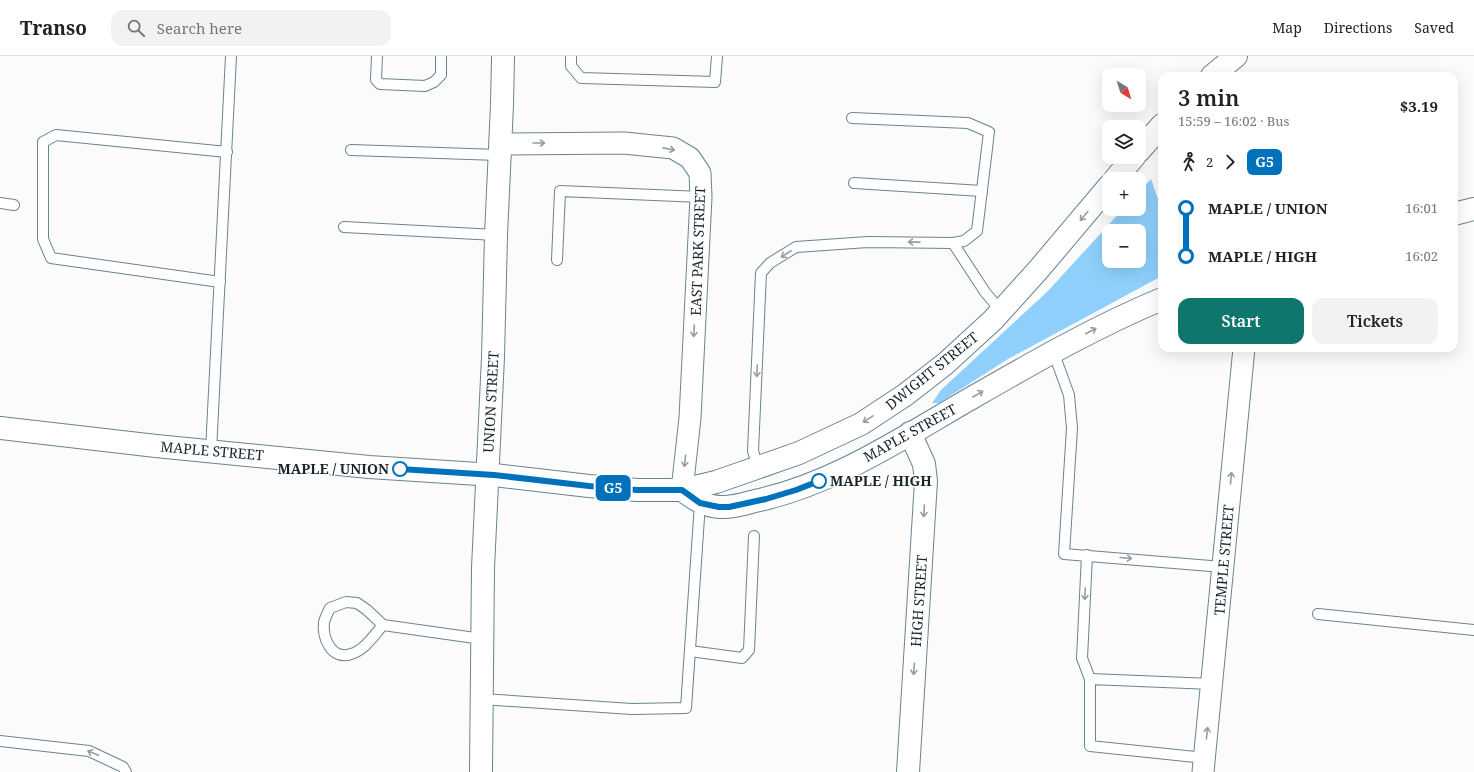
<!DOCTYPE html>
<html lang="en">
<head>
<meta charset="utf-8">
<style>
  :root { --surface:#fff; --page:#f2f2f2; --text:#222; --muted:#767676; --line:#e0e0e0; --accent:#0f766e }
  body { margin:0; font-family:"Noto Serif",serif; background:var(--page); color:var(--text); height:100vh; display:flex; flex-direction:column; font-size:15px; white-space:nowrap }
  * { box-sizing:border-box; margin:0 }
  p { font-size:13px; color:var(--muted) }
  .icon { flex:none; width:22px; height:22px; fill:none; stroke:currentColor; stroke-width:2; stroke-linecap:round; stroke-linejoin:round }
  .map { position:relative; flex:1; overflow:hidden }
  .panel { position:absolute; left:1158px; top:16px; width:300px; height:280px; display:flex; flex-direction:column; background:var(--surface); border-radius:12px; box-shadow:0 4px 16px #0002 }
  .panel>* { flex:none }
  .badge { padding:0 8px; border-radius:6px; font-size:14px; line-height:26px }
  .needle { width:26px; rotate:142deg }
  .buttons { position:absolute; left:1102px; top:12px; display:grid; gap:8px }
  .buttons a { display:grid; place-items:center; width:44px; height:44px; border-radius:8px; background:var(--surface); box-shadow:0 4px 16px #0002; font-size:20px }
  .map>.badge { position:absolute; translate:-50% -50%; box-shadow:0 0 0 2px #fff }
  .legs { display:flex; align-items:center; gap:6px; height:44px; padding:0 20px; font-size:13px }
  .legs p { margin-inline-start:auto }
  .head { display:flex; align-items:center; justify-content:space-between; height:68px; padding:0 20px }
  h1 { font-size:22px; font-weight:600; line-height:30px }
  .primary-button { display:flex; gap:8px; margin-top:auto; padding:8px 20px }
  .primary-button a { flex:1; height:46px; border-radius:12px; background:var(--accent); color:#fff; font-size:16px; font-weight:600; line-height:46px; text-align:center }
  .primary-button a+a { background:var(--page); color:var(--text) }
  ul { padding:0 20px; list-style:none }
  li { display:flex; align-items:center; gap:14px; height:48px; font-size:15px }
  li i { display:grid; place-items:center; width:6px; height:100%; margin:0 5px; background:currentColor }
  li i::after { content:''; width:10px; height:10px; margin:-5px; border:3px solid; border-radius:50%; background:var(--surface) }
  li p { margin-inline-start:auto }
  li:first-child i { background:linear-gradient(#0000 50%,currentColor 0) }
  li:last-child i { background:linear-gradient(currentColor 50%,#0000 0) }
  header { display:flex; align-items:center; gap:24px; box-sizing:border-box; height:56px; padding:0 20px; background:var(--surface); border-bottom:1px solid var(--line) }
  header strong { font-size:19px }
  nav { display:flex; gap:22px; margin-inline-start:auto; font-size:14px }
  .search { width:280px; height:36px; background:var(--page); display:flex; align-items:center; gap:10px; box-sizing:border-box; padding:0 14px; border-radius:12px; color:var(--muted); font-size:15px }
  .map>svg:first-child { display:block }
  .green { fill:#8ed0fb; fill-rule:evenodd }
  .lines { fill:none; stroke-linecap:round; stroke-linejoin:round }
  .service-casing { stroke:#678396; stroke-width:12 }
  .minor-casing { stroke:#678396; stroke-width:23 }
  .tertiary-casing { stroke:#678396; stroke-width:24 }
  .secondary-casing { stroke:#678396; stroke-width:24 }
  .primary-casing { stroke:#678396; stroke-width:24 }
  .service { stroke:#fff; stroke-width:10 }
  .minor { stroke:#fff; stroke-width:21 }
  .tertiary { stroke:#fff; stroke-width:22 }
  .secondary { stroke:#fff; stroke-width:22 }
  .primary { stroke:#fff; stroke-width:22 }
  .oneway { stroke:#989ca0 }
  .line-1-casing { stroke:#fff; stroke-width:9 }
  .line-1 { stroke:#0072bc; stroke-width:6 }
  .stop-1-dot { fill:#fff; stroke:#0072bc; stroke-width:2 }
  .labels { text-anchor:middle; stroke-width:3; stroke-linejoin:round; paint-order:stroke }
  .street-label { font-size:14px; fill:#19242c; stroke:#fff }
  .stop-label { font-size:14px; font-weight:bold; fill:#19242c; stroke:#fff; text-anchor:end }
</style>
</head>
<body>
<header>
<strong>Transo</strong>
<div class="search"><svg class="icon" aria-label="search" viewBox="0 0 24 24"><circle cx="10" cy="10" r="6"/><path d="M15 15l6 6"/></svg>Search here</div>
<nav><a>Map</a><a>Directions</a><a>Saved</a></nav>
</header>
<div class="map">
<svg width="1474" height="716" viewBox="0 0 1474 716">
  <rect width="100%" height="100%" fill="#fbfbfb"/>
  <!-- green -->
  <path class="green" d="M 1151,123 L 1162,155 L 1162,220 L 1008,303 L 939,347 L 932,347 L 941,334 L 1048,235 L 1123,153 L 1139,153 L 1139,136 ZM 1109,175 L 1139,175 L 1139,205 L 1109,205 Z"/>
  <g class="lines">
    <defs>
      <g id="service">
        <path d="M 377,0 L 376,24 L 380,28 L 425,30 L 434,26 L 441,19 L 441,0"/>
        <path d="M 571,0 L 571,10 L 581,22 L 715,26 L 717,0"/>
        <path d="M 351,94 L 499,99"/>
        <path d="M 854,127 L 982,135"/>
        <path d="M 0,147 L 14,149"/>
        <path d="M 344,171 L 496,179"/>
        <path d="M 953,187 L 985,236 L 1001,255"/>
        <path d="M 557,204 L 560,135 L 701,141"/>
        <path d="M 220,226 L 51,202 L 43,183 L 43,86 L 56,79 L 227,96"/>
        <path d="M 1053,295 L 1069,339 L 1072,372 L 1064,498 L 1223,511"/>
        <path d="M 211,395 L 231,0"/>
        <path d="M 758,412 L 753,395 L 761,217 L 770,207 L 796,191 L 868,186 L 953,187 L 964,185 L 977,175 L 989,76 L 968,67 L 852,62"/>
        <path d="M 1087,499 L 1082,602 L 1090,623"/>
        <path d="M 1318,558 L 1474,574"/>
        <path d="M 383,569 C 374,579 365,594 351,598 C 332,605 322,582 324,566 C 325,562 328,556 330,552 L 346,546 L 357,547 L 367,554 L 383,569 L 482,583"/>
        <path d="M 690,595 L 742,602 L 749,594 L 754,480"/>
        <path d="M 482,643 L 632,653 L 686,652 L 700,447"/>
        <path d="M 0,685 L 89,695 L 123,711 L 126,716"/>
        <path d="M 1205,702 L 1090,690 L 1090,623 L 1212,628"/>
      </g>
      <g id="minor">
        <path d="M 500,88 L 624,87 L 673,92 L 690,102 L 700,117 L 701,141 L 690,362 L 682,434"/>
        <path d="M 1203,716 L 1244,292"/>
      </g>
      <g id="tertiary">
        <path d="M 481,716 L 483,512 L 493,301 L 496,179 L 502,49 L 503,0"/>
        <path d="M 908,716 L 926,425 L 924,408 L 910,377"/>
      </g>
      <g id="secondary">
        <path d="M 1139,95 L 1162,69"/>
        <path d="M 1115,123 L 1134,101"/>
        <path d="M 0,372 L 156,390 L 369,411 L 494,419 L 589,430 L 637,434 L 682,434 L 716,426 L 799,397 L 861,368 L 905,339 L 945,308 L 993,264 L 1039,213 L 1109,130"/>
        <path d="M 682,434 C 694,443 704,450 720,451 C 732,452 744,448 755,445 C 835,428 905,380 975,340 C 1036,305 1097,270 1162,243"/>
      </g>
      <g id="primary">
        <path d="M 1212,20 L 1236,0"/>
        <path d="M 1454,158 L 1474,153"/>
      </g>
    </defs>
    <!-- service casing -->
    <use href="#service" class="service-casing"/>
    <!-- minor casing -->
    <use href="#minor" class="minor-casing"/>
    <!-- tertiary casing -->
    <use href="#tertiary" class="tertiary-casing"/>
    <!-- secondary casing -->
    <use href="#secondary" class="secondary-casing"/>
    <!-- primary casing -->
    <use href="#primary" class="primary-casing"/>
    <!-- service -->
    <use href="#service" class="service"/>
    <!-- minor -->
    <use href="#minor" class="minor"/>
    <!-- tertiary -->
    <use href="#tertiary" class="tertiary"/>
    <!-- secondary -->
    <use href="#secondary" class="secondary"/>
    <!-- primary -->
    <use href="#primary" class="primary"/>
  </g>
  <!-- one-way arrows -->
  <defs><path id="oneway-shaft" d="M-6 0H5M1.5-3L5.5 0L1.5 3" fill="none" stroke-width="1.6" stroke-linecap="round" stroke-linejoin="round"/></defs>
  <g class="oneway">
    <use href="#oneway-shaft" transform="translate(539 87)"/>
    <use href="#oneway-shaft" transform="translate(669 93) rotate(11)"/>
    <use href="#oneway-shaft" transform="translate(1084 160) rotate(130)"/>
    <use href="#oneway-shaft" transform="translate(914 186) rotate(-179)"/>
    <use href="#oneway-shaft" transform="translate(786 198) rotate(147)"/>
    <use href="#oneway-shaft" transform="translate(694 275) rotate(93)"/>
    <use href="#oneway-shaft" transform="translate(1091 275) rotate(-27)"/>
    <use href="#oneway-shaft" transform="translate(757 315) rotate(93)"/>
    <use href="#oneway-shaft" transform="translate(978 338) rotate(-30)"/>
    <use href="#oneway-shaft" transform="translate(868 363) rotate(148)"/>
    <use href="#oneway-shaft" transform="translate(685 405) rotate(96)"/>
    <use href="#oneway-shaft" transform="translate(1231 422) rotate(-85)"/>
    <use href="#oneway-shaft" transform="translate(924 455) rotate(93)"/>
    <use href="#oneway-shaft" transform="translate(1126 502) rotate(5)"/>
    <use href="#oneway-shaft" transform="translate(1085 538) rotate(93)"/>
    <use href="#oneway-shaft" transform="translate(914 613) rotate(94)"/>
    <use href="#oneway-shaft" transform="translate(1207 677) rotate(-84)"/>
    <use href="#oneway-shaft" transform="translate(93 697) rotate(-158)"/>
  </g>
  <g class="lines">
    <defs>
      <path id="line-1" d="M 400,413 L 494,419 L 589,430 L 637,434 L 682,434 L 700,447 L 719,451 L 729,451 L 766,443 L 796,434 L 819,425"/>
    </defs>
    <!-- line-1 casing -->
    <use href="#line-1" class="line-1-casing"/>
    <!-- line-1 -->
    <use href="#line-1" class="line-1"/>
  </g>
  <!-- markers -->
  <g class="stop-1-dot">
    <circle cx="400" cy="413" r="7"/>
    <circle cx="819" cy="425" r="7"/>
  </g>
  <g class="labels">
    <!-- street labels -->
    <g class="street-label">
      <text transform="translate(698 195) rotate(-88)" y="5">EAST PARK STREET</text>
      <text transform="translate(932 315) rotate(-39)" y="5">DWIGHT STREET</text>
      <text transform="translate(491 346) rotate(-87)" y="5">UNION STREET</text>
      <text transform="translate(910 377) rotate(-29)" y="5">MAPLE STREET</text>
      <text transform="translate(212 395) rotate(5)" y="5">MAPLE STREET</text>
      <text transform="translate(1224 504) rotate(-85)" y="5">TEMPLE STREET</text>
      <text transform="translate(919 545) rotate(-86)" y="5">HIGH STREET</text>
    </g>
    <!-- stop labels -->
    <g class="stop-label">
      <text x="389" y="418">MAPLE / UNION</text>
      <text x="830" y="430" text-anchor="start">MAPLE / HIGH</text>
    </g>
  </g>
</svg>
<div class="buttons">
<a><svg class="needle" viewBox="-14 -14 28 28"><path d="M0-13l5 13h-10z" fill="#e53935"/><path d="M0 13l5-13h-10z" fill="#767676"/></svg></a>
<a><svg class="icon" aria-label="layers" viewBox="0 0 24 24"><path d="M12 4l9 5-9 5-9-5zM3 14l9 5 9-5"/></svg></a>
<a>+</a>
<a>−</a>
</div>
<b class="badge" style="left:613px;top:432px;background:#0072bc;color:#fff">G5</b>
<section class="panel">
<div class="head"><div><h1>3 min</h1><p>15:59 – 16:02 · Bus</p></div><b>$3.19</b></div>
<div class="legs"><svg class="icon" aria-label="walk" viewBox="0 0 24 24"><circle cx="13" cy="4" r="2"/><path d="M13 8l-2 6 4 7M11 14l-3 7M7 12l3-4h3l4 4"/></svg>2<svg class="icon" aria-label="forward" viewBox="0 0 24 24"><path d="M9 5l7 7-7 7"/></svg><b class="badge" style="background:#0072bc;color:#fff">G5</b></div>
<ul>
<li><i style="color:#0072bc"></i><b>MAPLE / UNION</b><p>16:01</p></li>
<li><i style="color:#0072bc"></i><b>MAPLE / HIGH</b><p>16:02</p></li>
</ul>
<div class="primary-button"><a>Start</a><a>Tickets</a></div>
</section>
</div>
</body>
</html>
